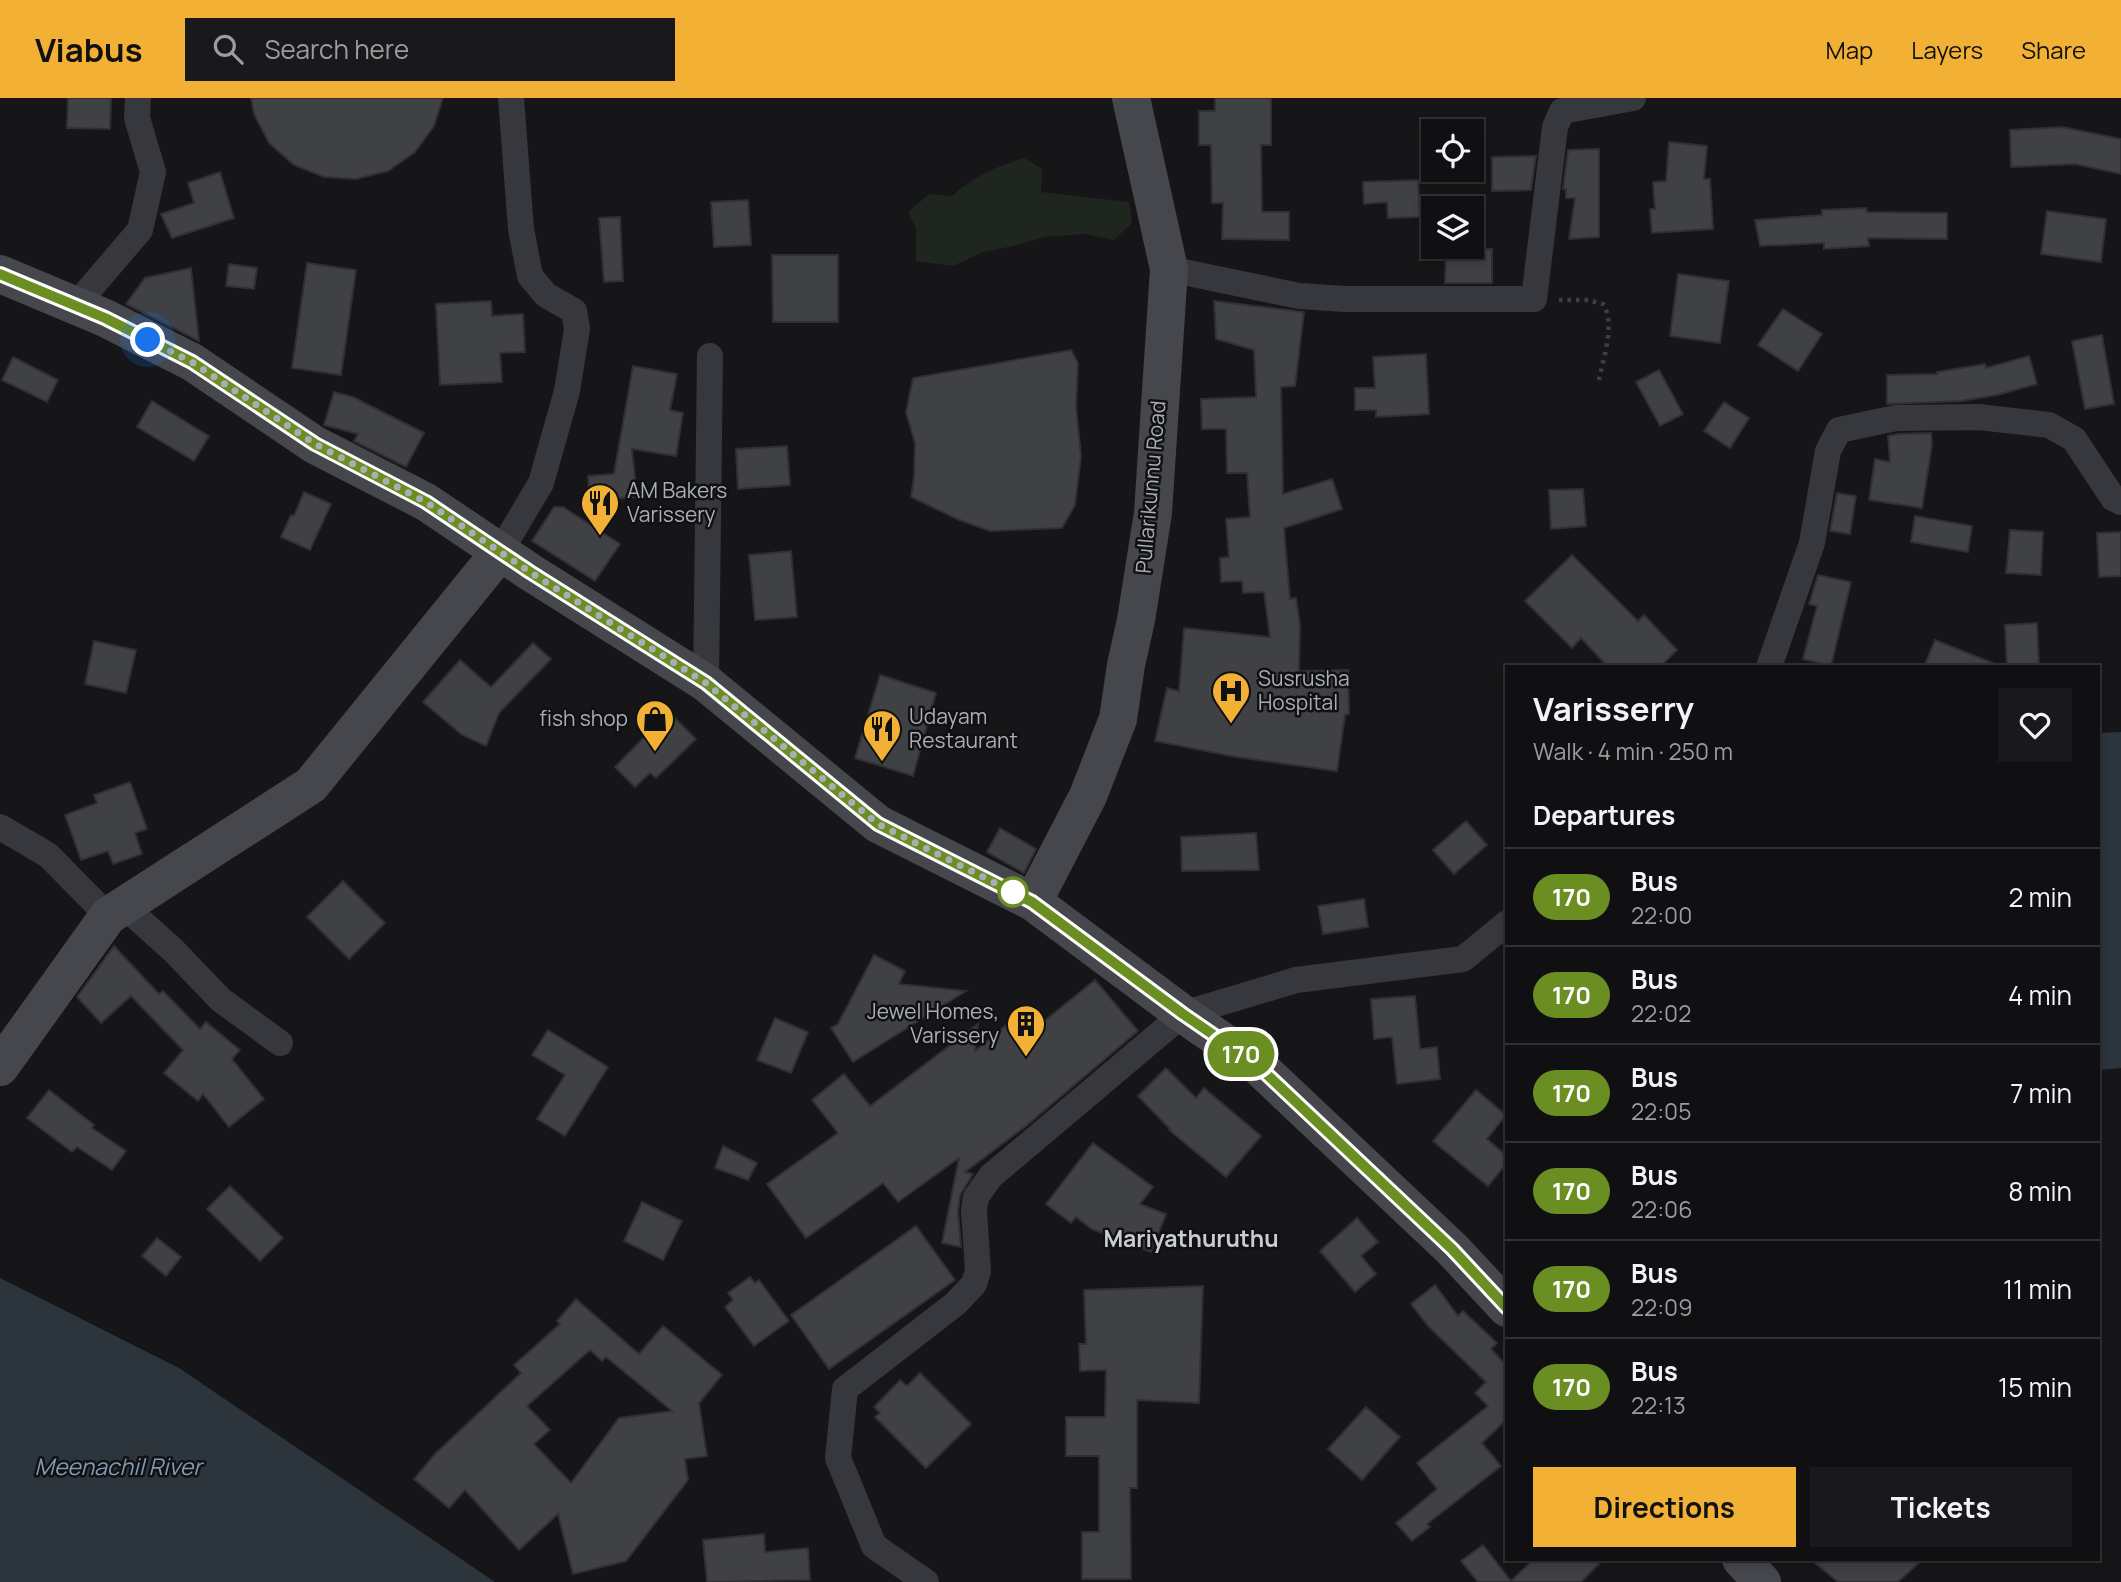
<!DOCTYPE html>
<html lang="en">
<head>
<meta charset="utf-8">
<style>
  :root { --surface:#101012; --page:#19191b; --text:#f1f3f6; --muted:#9c9d9f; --line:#303032; --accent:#f2b134 }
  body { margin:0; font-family:Manrope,sans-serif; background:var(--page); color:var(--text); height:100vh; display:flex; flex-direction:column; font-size:26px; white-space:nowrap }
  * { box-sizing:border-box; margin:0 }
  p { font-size:23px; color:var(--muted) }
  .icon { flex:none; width:38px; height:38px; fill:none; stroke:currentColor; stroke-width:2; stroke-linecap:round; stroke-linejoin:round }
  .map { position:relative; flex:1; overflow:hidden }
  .side { position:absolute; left:1505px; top:567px; width:595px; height:896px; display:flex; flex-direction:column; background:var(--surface); border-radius:0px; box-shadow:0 4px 10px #0003,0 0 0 2px var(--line) }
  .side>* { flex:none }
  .badge { padding:0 14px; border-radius:23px; font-size:24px; line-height:46px }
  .buttons { position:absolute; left:1421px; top:21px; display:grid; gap:14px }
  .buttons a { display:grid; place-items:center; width:63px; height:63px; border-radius:0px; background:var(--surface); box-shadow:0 4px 10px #0003,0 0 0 2px var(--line); font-size:35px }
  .you { position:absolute; width:35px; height:35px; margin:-18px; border:5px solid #fff; border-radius:50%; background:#1a73e8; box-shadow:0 0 0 10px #1a73e833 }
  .map>.badge { position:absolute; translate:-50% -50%; box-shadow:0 0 0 4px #fff }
  h2 { padding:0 28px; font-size:26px; line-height:63px }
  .round { display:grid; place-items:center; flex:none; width:74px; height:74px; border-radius:0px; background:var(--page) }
  .headline { display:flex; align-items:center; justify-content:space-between; height:119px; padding:0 28px }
  h1 { font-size:33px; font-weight:700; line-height:52px }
  .button { display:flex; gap:14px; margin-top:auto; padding:14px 28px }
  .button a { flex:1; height:80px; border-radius:0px; background:var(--accent); color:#111; font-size:28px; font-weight:700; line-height:80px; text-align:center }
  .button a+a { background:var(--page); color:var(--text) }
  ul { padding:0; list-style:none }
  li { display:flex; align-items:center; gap:21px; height:98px; padding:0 28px; border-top:2px solid var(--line) }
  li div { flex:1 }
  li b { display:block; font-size:26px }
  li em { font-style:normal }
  li .badge { min-width:77px; font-weight:700; text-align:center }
  header { display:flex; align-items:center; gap:42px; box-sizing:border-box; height:98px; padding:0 35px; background:var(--accent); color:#111 }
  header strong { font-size:33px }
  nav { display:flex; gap:38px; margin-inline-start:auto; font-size:24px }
  .search { width:490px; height:63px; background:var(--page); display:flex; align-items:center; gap:18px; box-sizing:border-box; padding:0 24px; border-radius:0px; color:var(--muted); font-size:26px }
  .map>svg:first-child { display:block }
  .green { fill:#1e261f }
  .water { fill:#2c353c }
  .building { fill:#404145; stroke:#303034; stroke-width:2; fill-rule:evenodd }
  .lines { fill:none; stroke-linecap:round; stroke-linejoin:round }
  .path { stroke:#3d3f44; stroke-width:4.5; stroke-dasharray:3.5 5; stroke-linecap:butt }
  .minor { stroke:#37383d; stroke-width:26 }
  .secondary { stroke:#45474d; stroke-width:38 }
  .line-casing { stroke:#fff; stroke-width:16 }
  .line { stroke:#6b8e23; stroke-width:10 }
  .walk { stroke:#a8adb8; stroke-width:7; stroke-dasharray:0 12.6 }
  .stop-dot { fill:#fff; stroke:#6b8e23; stroke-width:3.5 }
  .labels { text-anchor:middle; stroke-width:5; stroke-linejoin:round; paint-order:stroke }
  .street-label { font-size:21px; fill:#a8adb8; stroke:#111113 }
  .poi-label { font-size:21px; fill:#a8adb8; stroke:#111113; text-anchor:start }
  .neighbourhood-label { font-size:23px; font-weight:bold; fill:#c9ccd4; stroke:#111113 }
  .water-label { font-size:23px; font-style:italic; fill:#7f9bb3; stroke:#111113 }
</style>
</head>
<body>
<header>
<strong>Viabus</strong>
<div class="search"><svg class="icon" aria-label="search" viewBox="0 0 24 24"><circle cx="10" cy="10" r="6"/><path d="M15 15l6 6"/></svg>Search here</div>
<nav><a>Map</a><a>Layers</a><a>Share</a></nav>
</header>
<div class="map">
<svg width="2121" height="1484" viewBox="0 0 2121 1484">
  <rect width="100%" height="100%" fill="#161618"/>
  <!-- green -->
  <path class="green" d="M 1024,60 L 1042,71 L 1041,94 L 1129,104 L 1132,125 L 1114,142 L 1085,136 L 1044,139 L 1013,148 L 983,154 L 953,168 L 916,163 L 916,130 L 908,114 L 929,96 L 952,98 C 975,77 995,69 1024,60 Z"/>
  <!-- water -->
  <g class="water">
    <path d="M 2121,634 L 2121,970 L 2098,972 L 2098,635 Z"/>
    <path d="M 0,1180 L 179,1270 L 495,1484 L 0,1484 Z"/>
  </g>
  <!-- building -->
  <g class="building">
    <path d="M 68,0 L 111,0 L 110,31 L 67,30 Z"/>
    <path d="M 251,0 L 443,0 L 434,28 L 415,54 L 388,73 L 356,81 L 324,79 L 294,67 L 269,45 L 254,16 Z"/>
    <path d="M 1215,0 L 1271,0 L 1271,47 L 1261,47 L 1262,114 L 1289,114 L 1289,142 L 1222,141 L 1223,105 L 1212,105 L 1211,47 L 1199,47 L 1199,13 L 1215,13 Z"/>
    <path d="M 2062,29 L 2121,41 L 2121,76 L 2075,66 L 2011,69 L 2010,32 Z"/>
    <path d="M 1669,44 L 1707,48 L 1704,81 L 1710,81 L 1713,131 L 1652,135 L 1650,111 L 1655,111 L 1653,84 L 1666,83 Z"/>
    <path d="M 1599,51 L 1599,139 L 1569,141 L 1575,100 L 1566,100 L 1566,91 L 1563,91 L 1568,52 Z"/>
    <path d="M 1536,58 L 1531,92 L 1492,93 L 1492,59 Z"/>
    <path d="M 220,74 L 234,120 L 172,140 L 161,116 L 194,105 L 188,85 Z"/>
    <path d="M 1418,82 L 1420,119 L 1388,120 L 1387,104 L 1364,106 L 1363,84 Z"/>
    <path d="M 748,102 L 751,147 L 714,149 L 711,104 Z"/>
    <path d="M 1866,110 L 1867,114 L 1947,115 L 1947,141 L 1868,140 L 1869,148 L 1824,151 L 1824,145 L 1760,148 L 1755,122 L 1822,117 L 1822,112 Z"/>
    <path d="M 2047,113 L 2106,121 L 2101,164 L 2041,156 Z"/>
    <path d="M 620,119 L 623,183 L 604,184 L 599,120 Z"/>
    <path d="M 1446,150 L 1492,151 L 1492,185 L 1445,185 Z"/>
    <path d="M 772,157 L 838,157 L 838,224 L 773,224 Z"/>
    <path d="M 307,165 L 356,172 L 341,277 L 292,270 Z"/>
    <path d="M 229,166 L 257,170 L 254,191 L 226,188 Z"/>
    <path d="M 191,170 L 199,243 L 126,206 L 145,180 Z"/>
    <path d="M 1678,176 L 1729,183 L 1720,245 L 1670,238 Z"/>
    <path d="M 491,203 L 492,218 L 523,216 L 525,254 L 500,255 L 502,284 L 440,287 L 436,206 Z"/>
    <path d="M 1214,203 L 1304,214 L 1295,288 L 1281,289 L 1283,396 L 1332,381 L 1342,411 L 1284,430 L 1290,501 L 1296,500 L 1300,527 L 1299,573 L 1348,572 L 1349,616 L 1345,617 L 1337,673 L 1236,659 L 1155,643 L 1167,590 L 1179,593 L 1184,530 L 1270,539 L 1264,494 L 1243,495 L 1242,483 L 1221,484 L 1220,460 L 1229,459 L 1226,421 L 1250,419 L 1247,375 L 1227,375 L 1226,331 L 1202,331 L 1201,301 L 1256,299 L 1254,252 L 1216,241 Z"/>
    <path d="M 1783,211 L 1822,236 L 1798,273 L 1758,247 Z"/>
    <path d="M 2102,237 L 2114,306 L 2085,311 L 2072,243 Z"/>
    <path d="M 1071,252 L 1078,265 L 1076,308 L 1081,358 L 1075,407 L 1062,430 L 990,433 L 957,421 L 911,399 L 914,379 L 915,345 L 906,314 L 913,280 Z"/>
    <path d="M 1426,256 L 1429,316 L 1376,319 L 1376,312 L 1355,312 L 1355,290 L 1375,290 L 1373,259 Z"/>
    <path d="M 2029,258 L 2037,286 L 1997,297 L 1961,303 L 1887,306 L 1887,277 L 1937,276 L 1937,274 L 1985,266 L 1986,270 Z"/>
    <path d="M 13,259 L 58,282 L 47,304 L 2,282 Z"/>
    <path d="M 633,268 L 677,276 L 670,312 L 683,315 L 676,358 L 632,351 L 637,399 L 590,403 L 588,378 L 614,376 Z"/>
    <path d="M 1659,272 L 1683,316 L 1660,328 L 1636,284 Z"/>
    <path d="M 334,294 L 353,299 L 424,335 L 406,369 L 354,343 L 358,336 L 324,327 Z"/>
    <path d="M 152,303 L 209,338 L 194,363 L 137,329 Z"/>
    <path d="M 1724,304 L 1749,320 L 1730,350 L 1704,333 Z"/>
    <path d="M 1931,335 L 1932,347 L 1922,410 L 1869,402 L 1875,361 L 1890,364 L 1888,338 L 1898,336 Z"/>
    <path d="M 787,348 L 790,387 L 738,391 L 736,351 Z"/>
    <path d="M 1583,391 L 1586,428 L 1551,431 L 1549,392 Z"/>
    <path d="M 304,394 L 331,406 L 310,452 L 281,439 L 291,417 L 294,418 Z"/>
    <path d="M 1837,395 L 1856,398 L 1850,436 L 1830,433 Z"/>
    <path d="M 554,409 L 563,409 L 620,446 L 595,483 L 532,443 Z"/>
    <path d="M 1915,418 L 1972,428 L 1968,454 L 1911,444 Z"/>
    <path d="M 2010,432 L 2043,434 L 2041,477 L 2006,475 Z"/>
    <path d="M 2121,434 L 2121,478 L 2099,479 L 2097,435 Z"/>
    <path d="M 791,453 L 797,519 L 755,522 L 749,457 Z"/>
    <path d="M 1572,457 L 1638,523 L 1644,517 L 1677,552 L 1660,569 L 1608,569 L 1581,540 L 1572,550 L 1525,503 Z"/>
    <path d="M 1818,477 L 1851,484 L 1831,568 L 1803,561 L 1817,508 L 1809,506 Z"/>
    <path d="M 2037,525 L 2039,569 L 2007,569 L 2005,527 Z"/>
    <path d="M 1935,542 L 2000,568 L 2000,569 L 1924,569 Z"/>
    <path d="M 94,543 L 136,552 L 126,595 L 85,586 Z"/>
    <path d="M 533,545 L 551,561 L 499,615 L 486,648 L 462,637 L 423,604 L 460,562 L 491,589 Z"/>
    <path d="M 880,577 L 936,595 L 913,678 L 855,660 Z"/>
    <path d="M 669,614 L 696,641 L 656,680 L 650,675 L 635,689 L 615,669 Z"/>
    <path d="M 130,684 L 147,731 L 135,735 L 142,756 L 113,766 L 108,753 L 81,762 L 65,717 L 97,705 L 94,697 Z"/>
    <path d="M 1466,723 L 1487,747 L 1454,776 L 1433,752 Z"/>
    <path d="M 1000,730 L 1036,751 L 1024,775 L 987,754 Z"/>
    <path d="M 1256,735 L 1259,772 L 1182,773 L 1181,739 Z"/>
    <path d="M 343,783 L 385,825 L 349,861 L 307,819 Z"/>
    <path d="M 1364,801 L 1368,829 L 1323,836 L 1318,808 Z"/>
    <path d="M 114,848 L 159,896 L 163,893 L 200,931 L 206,924 L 240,952 L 232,961 L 264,1001 L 229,1029 L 203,996 L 198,1003 L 164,975 L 183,952 L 131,898 L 101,925 L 77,899 Z"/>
    <path d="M 874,857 L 905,873 L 899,886 L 966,893 L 853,964 L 831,930 L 838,926 Z"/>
    <path d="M 1095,882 L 1138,933 L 1026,1028 L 965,1074 L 973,1076 L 960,1097 L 958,1113 L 961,1149 L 942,1145 L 959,1060 L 898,1104 L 883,1085 L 806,1140 L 767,1086 L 838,1035 L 812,1002 L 844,976 L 870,1008 L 978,926 L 975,953 L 1023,913 L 1037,929 Z"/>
    <path d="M 1415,898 L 1420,951 L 1437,949 L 1440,981 L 1397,986 L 1392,939 L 1374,941 L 1371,901 Z"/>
    <path d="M 775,920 L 808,934 L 791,975 L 757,962 Z"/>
    <path d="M 548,932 L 608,969 L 565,1038 L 537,1021 L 565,977 L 532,957 Z"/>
    <path d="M 1166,970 L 1196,1000 L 1204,990 L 1261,1038 L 1226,1079 L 1169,1032 L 1170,1031 L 1138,998 Z"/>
    <path d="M 49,992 L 94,1027 L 92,1030 L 126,1053 L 112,1072 L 77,1049 L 72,1054 L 27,1020 Z"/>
    <path d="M 1476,992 L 1506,1017 L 1487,1041 L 1507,1058 L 1507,1065 L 1488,1088 L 1433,1043 Z"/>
    <path d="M 1093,1045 L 1153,1089 L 1140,1106 L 1166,1116 L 1151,1154 L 1092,1131 L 1076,1119 L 1071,1125 L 1046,1106 Z"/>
    <path d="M 723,1048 L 757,1065 L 748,1082 L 715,1070 Z"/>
    <path d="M 230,1088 L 283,1140 L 260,1163 L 207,1111 Z"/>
    <path d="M 642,1104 L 682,1123 L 663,1162 L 624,1143 Z"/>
    <path d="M 1357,1120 L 1378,1144 L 1361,1158 L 1376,1176 L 1355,1194 L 1320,1153 Z"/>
    <path d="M 916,1128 L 955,1182 L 829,1271 L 791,1217 Z"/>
    <path d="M 157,1140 L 181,1159 L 166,1178 L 142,1158 Z"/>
    <path d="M 750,1179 L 755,1185 L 759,1182 L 789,1223 L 754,1248 L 725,1209 L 733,1202 L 728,1195 Z"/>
    <path d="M 1435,1187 L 1458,1218 L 1463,1213 L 1497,1245 L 1491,1251 L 1505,1266 L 1507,1264 L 1507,1327 L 1504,1324 L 1482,1345 L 1501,1368 L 1427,1426 L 1430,1429 L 1412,1443 L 1396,1425 L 1437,1391 L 1417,1365 L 1488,1308 L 1475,1295 L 1486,1284 L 1428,1228 L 1411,1206 Z"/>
    <path d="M 1203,1188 L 1199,1305 L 1137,1302 L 1137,1390 L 1130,1390 L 1131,1481 L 1082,1481 L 1082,1434 L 1099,1434 L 1099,1358 L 1066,1358 L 1066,1319 L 1105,1319 L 1106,1272 L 1080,1273 L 1079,1246 L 1086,1246 L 1084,1192 Z"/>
    <path d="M 576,1201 L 639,1256 L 663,1228 L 722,1277 L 699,1305 L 707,1358 L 685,1361 L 688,1382 L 626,1463 L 573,1476 L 558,1416 L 519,1452 L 465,1392 L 449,1410 L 414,1381 L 435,1356 L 521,1275 L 514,1267 L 560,1226 L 557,1223 ZM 590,1252 L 602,1263 L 606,1259 L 672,1313 L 619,1320 L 571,1385 L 534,1346 L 550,1332 L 527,1308 Z"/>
    <path d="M 920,1275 L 971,1326 L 926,1370 L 875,1319 L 880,1315 L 874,1309 L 900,1282 L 907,1288 Z"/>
    <path d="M 1366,1309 L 1400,1339 L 1362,1382 L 1328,1351 Z"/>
    <path d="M 764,1436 L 765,1454 L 808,1450 L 810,1482 L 707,1484 L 703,1442 Z"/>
    <path d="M 1483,1447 L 1511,1483 L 1534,1461 L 1604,1461 L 1581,1484 L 1478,1484 L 1461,1463 Z"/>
    <path d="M 1810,1461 L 1923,1461 L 1898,1484 L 1838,1484 Z"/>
  </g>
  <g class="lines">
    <!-- path -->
    <path class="path" d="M 1559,202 L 1587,202 L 1603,206 C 1616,225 1603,261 1599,282"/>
    <!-- minor -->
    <g class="minor">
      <path d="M 1169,171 L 1299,198 L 1345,201 L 1534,201 L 1555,29 L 1562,13 L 1633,0"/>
      <path d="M 75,208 L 140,132 L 153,74 L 137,20 L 138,0"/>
      <path d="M 500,454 L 541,385 L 567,293 L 577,231 L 574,213 L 546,197 L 530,178 L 521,131 L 511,0"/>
      <path d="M 1769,569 L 1812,445 L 1828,353 L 1839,332 L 1896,320 L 1979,319 L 2049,327 L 2074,341 L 2113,400 L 2121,404"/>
      <path d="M 706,585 L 710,258"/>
      <path d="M 0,729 L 48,757 L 108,818"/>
      <path d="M 124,808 L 173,852 L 221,902 L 280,945"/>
      <path d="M 926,1484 L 874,1448 L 838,1360 L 845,1291 L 955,1206 L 974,1186 L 978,1173 L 974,1112 L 976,1099 L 991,1078 L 1183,916 L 1296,882 L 1463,861 L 1507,825"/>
    </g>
    <!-- secondary -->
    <g class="secondary">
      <path d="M 0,176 L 105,220 L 192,264 L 315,347 L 426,404 L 530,474 L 706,585 L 878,726 L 1033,804 L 1183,916 L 1257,967 L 1452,1151 L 1507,1210"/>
      <path d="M 1033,804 L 1088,698 L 1118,621 L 1126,567 L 1136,522 L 1153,415 L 1169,171 L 1131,0"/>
      <path d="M 0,969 L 108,818 L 311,687 L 500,454"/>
      <path d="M 1741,1461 L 1762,1484"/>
    </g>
  </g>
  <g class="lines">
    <defs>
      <path id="line" d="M 0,176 L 105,220 L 192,264 L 315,346 L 426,404 L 530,474 L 706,585 L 878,726 L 1032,804 L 1183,916 L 1257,967 L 1452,1151 L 1507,1210"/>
    </defs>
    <!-- line casing -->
    <use href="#line" class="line-casing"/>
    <!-- line -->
    <use href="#line" class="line"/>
    <!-- walk -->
    <path class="walk" d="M 148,242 L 192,264 L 315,346 L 426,404 L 530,474 L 706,585 L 878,726 L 1013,794"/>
  </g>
  <!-- icons -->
  <defs>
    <symbol id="restaurant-pin" viewBox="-11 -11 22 30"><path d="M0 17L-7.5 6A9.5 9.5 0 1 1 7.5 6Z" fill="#f2b134" stroke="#111113"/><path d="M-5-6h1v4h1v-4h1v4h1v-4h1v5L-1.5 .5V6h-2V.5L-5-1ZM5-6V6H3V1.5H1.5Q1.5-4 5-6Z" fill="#111"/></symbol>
    <symbol id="hospital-pin" viewBox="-11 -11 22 30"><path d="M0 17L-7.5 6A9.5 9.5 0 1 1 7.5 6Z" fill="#f2b134" stroke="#111113"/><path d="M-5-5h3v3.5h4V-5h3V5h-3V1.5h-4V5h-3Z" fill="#111"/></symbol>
    <symbol id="shop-pin" viewBox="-11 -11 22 30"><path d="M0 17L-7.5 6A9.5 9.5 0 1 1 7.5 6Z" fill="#f2b134" stroke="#111113"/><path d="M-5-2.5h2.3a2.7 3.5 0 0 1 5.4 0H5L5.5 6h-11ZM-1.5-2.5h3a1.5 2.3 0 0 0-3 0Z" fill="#111"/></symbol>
    <symbol id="building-pin" viewBox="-11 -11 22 30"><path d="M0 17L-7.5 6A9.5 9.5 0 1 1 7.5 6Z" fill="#f2b134" stroke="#111113"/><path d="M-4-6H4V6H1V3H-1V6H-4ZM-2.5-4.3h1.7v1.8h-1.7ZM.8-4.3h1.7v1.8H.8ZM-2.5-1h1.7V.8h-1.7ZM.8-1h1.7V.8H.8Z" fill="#111"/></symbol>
  </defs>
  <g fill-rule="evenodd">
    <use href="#restaurant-pin" x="578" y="383" width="44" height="60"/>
    <use href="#hospital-pin" x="1209" y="571" width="44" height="60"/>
    <use href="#shop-pin" x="633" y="599" width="44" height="60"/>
    <use href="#restaurant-pin" x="860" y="609" width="44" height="60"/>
    <use href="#building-pin" x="1004" y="904" width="44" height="60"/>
  </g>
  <!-- markers -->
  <circle class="stop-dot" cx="1013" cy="794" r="14"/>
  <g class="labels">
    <!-- street labels -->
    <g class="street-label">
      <text transform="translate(1151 389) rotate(-85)" y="7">Pullarikunnu Road</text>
    </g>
    <!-- poi labels -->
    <g class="poi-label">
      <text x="627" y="400">AM Bakers<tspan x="627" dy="24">Varissery</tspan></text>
      <text x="1258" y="588">Susrusha<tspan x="1258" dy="24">Hospital</tspan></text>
      <text x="909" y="626">Udayam<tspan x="909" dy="24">Restaurant</tspan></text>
      <text x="628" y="628" text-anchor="end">fish shop</text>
      <text x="999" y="921" text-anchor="end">Jewel Homes,<tspan x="999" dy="24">Varissery</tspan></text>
    </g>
    <!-- neighbourhood labels -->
    <g class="neighbourhood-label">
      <text x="1191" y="1149">Mariyathuruthu</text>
    </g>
    <!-- water labels -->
    <g class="water-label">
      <text x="118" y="1377">Meenachil River</text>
    </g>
  </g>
</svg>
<div class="buttons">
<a><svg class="icon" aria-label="locate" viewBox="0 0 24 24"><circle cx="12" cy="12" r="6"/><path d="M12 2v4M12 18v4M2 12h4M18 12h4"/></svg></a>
<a><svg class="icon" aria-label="layers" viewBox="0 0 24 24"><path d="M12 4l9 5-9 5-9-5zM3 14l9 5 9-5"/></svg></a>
</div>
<div class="you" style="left:148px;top:242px"></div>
<b class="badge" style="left:1241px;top:956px;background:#6b8e23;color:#fff">170</b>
<section class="side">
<div class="headline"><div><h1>Varisserry</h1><p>Walk · 4 min · 250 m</p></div><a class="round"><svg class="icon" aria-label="heart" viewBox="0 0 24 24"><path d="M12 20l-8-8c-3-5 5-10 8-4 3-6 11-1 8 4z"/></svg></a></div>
<h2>Departures</h2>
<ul>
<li><span class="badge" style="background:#6b8e23;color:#fff">170</span><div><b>Bus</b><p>22:00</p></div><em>2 min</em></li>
<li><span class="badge" style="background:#6b8e23;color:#fff">170</span><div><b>Bus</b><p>22:02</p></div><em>4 min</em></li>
<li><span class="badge" style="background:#6b8e23;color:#fff">170</span><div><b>Bus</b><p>22:05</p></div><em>7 min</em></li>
<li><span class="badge" style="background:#6b8e23;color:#fff">170</span><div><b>Bus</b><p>22:06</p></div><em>8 min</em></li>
<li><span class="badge" style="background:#6b8e23;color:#fff">170</span><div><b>Bus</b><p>22:09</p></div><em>11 min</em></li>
<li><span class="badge" style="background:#6b8e23;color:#fff">170</span><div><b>Bus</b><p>22:13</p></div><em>15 min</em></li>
</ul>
<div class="button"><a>Directions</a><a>Tickets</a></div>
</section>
</div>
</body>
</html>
